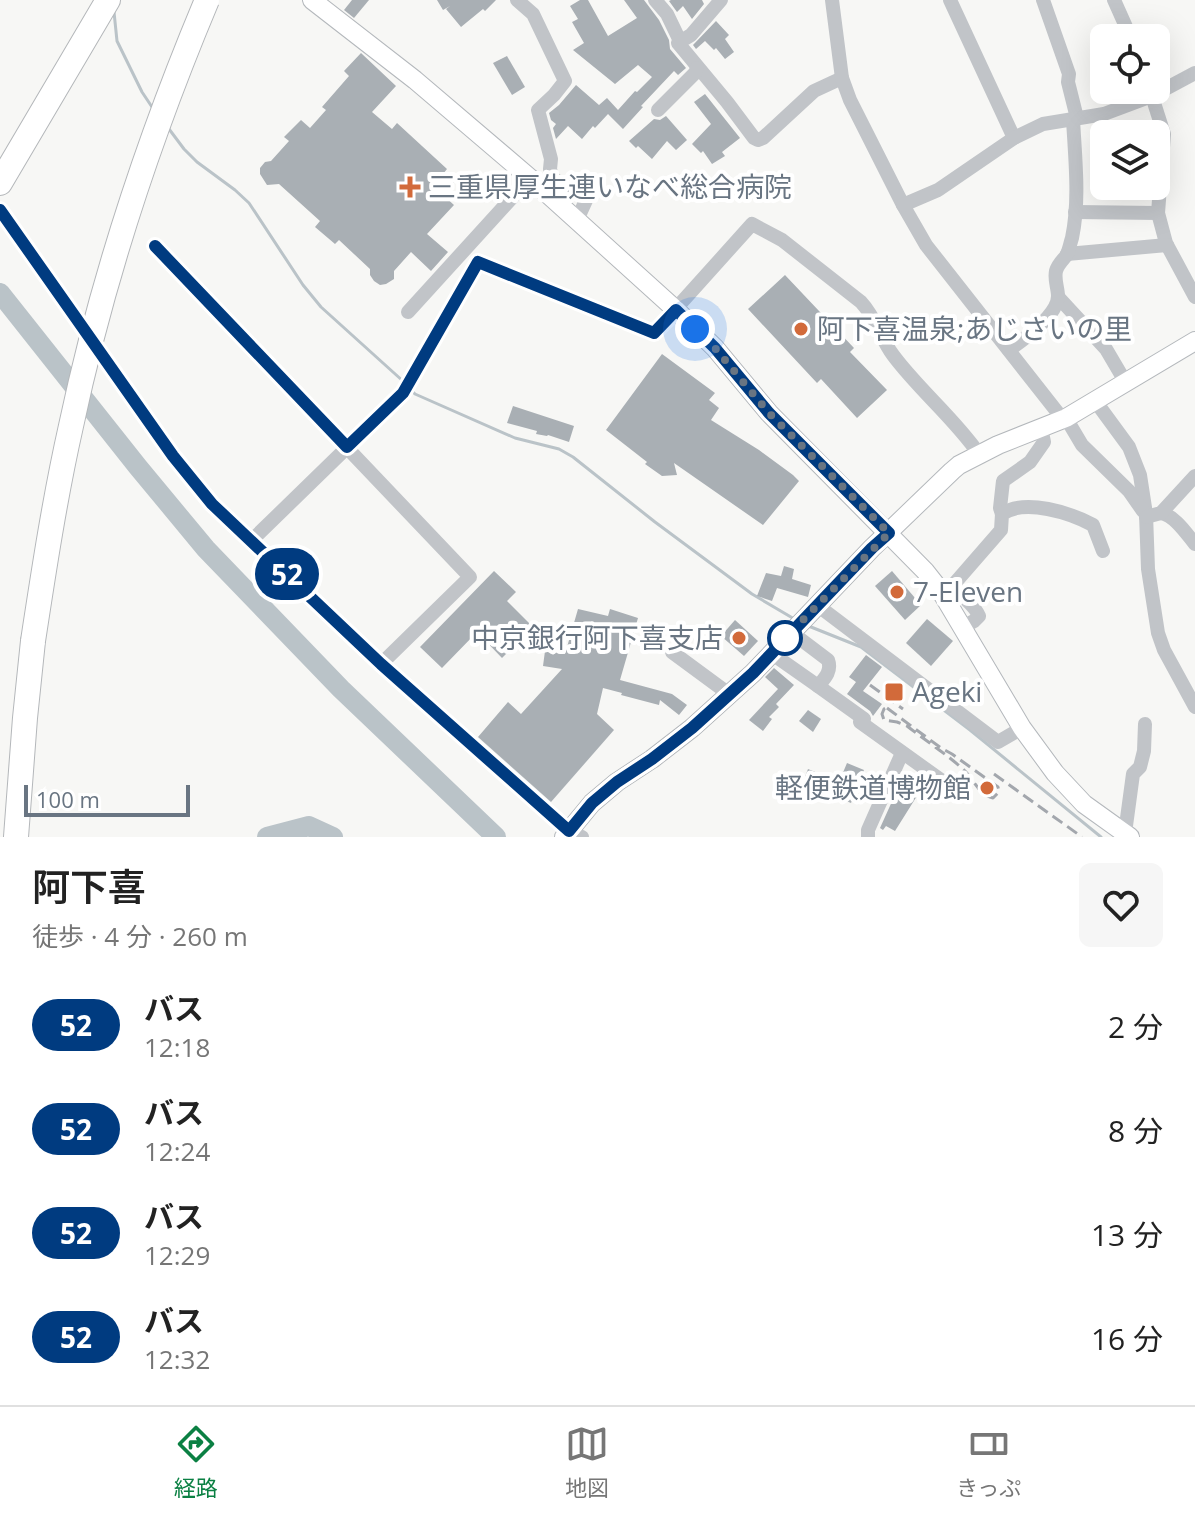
<!DOCTYPE html>
<html lang="ja">
<head>
<meta charset="utf-8">
<style>
  :root { --surface:#fff; --page:#f6f6f6; --text:#222; --muted:#767676; --line:#e0e0e0; --accent:#0b8043 }
  body { margin:0; font-family:"Open Sans","Noto Sans JP",sans-serif; background:var(--page); color:var(--text); height:100vh; display:flex; flex-direction:column; font-size:30px; white-space:nowrap }
  * { box-sizing:border-box; margin:0 }
  p { font-size:26px; color:var(--muted) }
  .icon { flex:none; width:44px; height:44px; fill:none; stroke:currentColor; stroke-width:2; stroke-linecap:round; stroke-linejoin:round }
  .map { position:relative; height:837px; overflow:hidden }
  .panel { display:flex; flex-direction:column; background:var(--surface); flex:1 }
  .panel>* { flex:none }
  .badge { padding:0 16px; border-radius:26px; font-size:28px; line-height:52px }
  .fabs { position:absolute; left:1090px; top:24px; display:grid; gap:16px }
  .fabs a { display:grid; place-items:center; width:80px; height:80px; border-radius:12px; background:var(--surface); box-shadow:0 8px 32px #0002; font-size:40px }
  .scale { position:absolute; left:24px; bottom:20px; width:166px; box-sizing:border-box; padding-left:8px; border:4px solid #697582; border-top:0; font-size:22px; line-height:28px; white-space:nowrap; color:#697582; -webkit-text-stroke:6px #fff; paint-order:stroke }
  .you { position:absolute; width:40px; height:40px; margin:-20px; border:6px solid #fff; border-radius:50%; background:#1a73e8; box-shadow:0 0 0 12px #1a73e833 }
  .map>.badge { position:absolute; translate:-50% -50%; box-shadow:0 0 0 4px #fff }
  .round { display:grid; place-items:center; flex:none; width:84px; height:84px; border-radius:12px; background:var(--page) }
  .overview { display:flex; align-items:center; justify-content:space-between; height:136px; padding:0 32px }
  h1 { font-size:38px; font-weight:600; line-height:60px }
  ul { padding:0; list-style:none }
  li { display:flex; align-items:center; gap:24px; height:104px; padding:0 32px }
  li div { flex:1 }
  li b { display:block; font-size:30px }
  li em { font-style:normal }
  li .badge { min-width:88px; font-weight:700; text-align:center }
  .menu { display:flex; justify-content:space-around; align-items:center; height:112px; border-top:2px solid var(--line); background:var(--surface); font-size:22px; color:var(--muted) }
  .menu a { display:grid; justify-items:center; gap:4px }
  .menu .current { color:var(--accent) }
  .map>svg:first-child { display:block }
  .lines { fill:none; stroke-linecap:round; stroke-linejoin:round }
  .stream { stroke:#bac3c8; stroke-width:3 }
  .river { stroke:#bac3c8; stroke-width:20 }
  .building { fill:#a9afb4 }
  .secondary-casing { stroke:#b4b8bc; stroke-width:20 }
  .highway-casing { stroke:#b4b7ba; stroke-width:26 }
  .street { stroke:#c1c4c8; stroke-width:14 }
  .secondary { stroke:#fff; stroke-width:18 }
  .highway { stroke:#fff; stroke-width:24 }
  .rail { stroke:#a3a7ad; stroke-width:3; stroke-dasharray:12 6; stroke-linecap:butt }
  .highway-bridge-casing { stroke:#b4b7ba; stroke-width:26; stroke-linecap:butt }
  .highway-bridge { stroke:#fff; stroke-width:24 }
  .line-casing { stroke:#fff; stroke-width:18 }
  .line { stroke:#003b80; stroke-width:12 }
  .walk { stroke:#697582; stroke-width:8; stroke-dasharray:0 14.4 }
  .poi-dot { fill:#d26a3a; stroke:#fff; stroke-width:3 }
  .stop-dot { fill:#fff; stroke:#003b80; stroke-width:4 }
  .labels { text-anchor:middle; stroke-width:8; stroke-linejoin:round; paint-order:stroke }
  .poi-label { font-size:28px; fill:#697582; stroke:#fff; text-anchor:start }
</style>
</head>
<body>
<div class="map">
<svg width="1195" height="837" viewBox="0 0 1195 837">
  <rect width="100%" height="100%" fill="#f7f7f5"/>
  <g class="lines">
    <!-- stream -->
    <g class="stream">
      <path d="M 114,12 L 117,41 L 142,92 L 152,107"/>
      <path d="M 169,129 L 184,149 L 197,162 L 235,190 L 249,203 L 303,285 L 321,307 L 404,382"/>
      <path d="M 412,391 L 415,394 L 515,438 L 559,449 L 573,457 L 655,522 L 752,594 L 796,620"/>
      <path d="M 806,625 L 861,647 L 970,730 L 1101,837"/>
    </g>
    <!-- river -->
    <g class="river">
      <path d="M 0,293 L 138,467 L 206,549 L 341,689 L 496,837"/>
      <path d="M 267,837 L 309,826 L 333,837"/>
    </g>
  </g>
  <!-- building -->
  <g class="building">
    <path d="M 352,0 L 369,0 L 354,18 L 344,10 Z"/>
    <path d="M 437,0 L 496,0 L 485,11 L 483,9 L 461,27 L 446,9 L 450,6 L 443,10 Z"/>
    <path d="M 580,0 L 588,0 L 608,36 L 637,18 L 624,0 L 644,0 L 659,20 L 669,40 L 670,49 L 686,68 L 678,75 L 674,71 L 641,106 L 643,107 L 623,129 L 608,114 L 595,128 L 593,126 L 582,139 L 568,126 L 556,139 L 553,128 L 556,124 L 551,120 L 549,113 L 559,105 L 576,85 L 599,105 L 607,98 L 618,110 L 635,91 L 637,92 L 652,77 L 638,65 L 615,84 L 573,50 L 584,43 L 572,22 L 578,19 L 570,6 Z"/>
    <path d="M 671,0 L 702,0 L 704,4 L 692,19 L 683,6 L 677,12 L 669,1 Z"/>
    <path d="M 716,21 L 729,35 L 725,39 L 734,52 L 725,59 L 716,48 L 714,50 L 705,41 L 696,49 L 693,45 Z"/>
    <path d="M 361,53 L 396,86 L 372,112 L 392,129 L 397,123 L 447,169 L 443,174 L 454,183 L 443,195 L 454,205 L 427,234 L 448,252 L 431,271 L 411,252 L 394,271 L 394,279 L 386,284 L 380,285 L 374,281 L 370,275 L 370,269 L 339,240 L 335,244 L 315,227 L 320,221 L 279,184 L 267,185 L 260,174 L 260,168 L 265,162 L 271,161 L 289,141 L 284,137 L 301,120 L 310,128 L 326,110 L 322,107 L 349,76 L 344,71 Z"/>
    <path d="M 507,56 L 525,87 L 512,95 L 493,63 Z"/>
    <path d="M 705,94 L 740,138 L 722,152 L 725,156 L 712,164 L 703,151 L 701,153 L 692,144 L 711,124 L 694,102 Z"/>
    <path d="M 666,116 L 687,140 L 676,150 L 667,141 L 652,159 L 638,146 L 636,148 L 629,141 L 654,119 L 660,120 Z"/>
    <path d="M 785,275 L 854,348 L 850,352 L 887,390 L 857,418 L 821,379 L 817,383 L 748,309 Z"/>
    <path d="M 662,354 L 715,393 L 709,400 L 719,408 L 711,420 L 759,450 L 793,475 L 799,481 L 763,525 L 674,463 L 677,475 L 662,476 L 645,464 L 647,462 L 606,430 Z"/>
    <path d="M 513,406 L 574,426 L 569,442 L 548,435 L 547,436 L 536,434 L 537,431 L 507,423 Z"/>
    <path d="M 784,566 L 794,569 L 792,579 L 811,585 L 808,597 L 777,588 L 772,601 L 757,596 L 766,573 L 781,576 Z"/>
    <path d="M 494,571 L 516,592 L 507,601 L 533,627 L 502,658 L 477,632 L 442,668 L 420,647 Z"/>
    <path d="M 892,571 L 921,605 L 905,620 L 875,586 Z"/>
    <path d="M 578,609 L 608,616 L 610,609 L 638,618 L 620,680 L 672,694 L 687,705 L 679,715 L 660,700 L 659,705 L 621,695 L 622,693 L 603,688 L 597,714 L 614,730 L 551,802 L 478,737 L 508,702 L 521,714 L 562,669 L 543,666 L 545,651 L 565,654 Z"/>
    <path d="M 927,619 L 953,641 L 931,666 L 906,643 Z"/>
    <path d="M 735,620 L 758,641 L 744,656 L 721,636 Z"/>
    <path d="M 866,655 L 882,667 L 863,691 L 882,704 L 873,716 L 870,711 L 847,694 L 856,682 L 849,677 Z"/>
    <path d="M 774,668 L 794,685 L 776,704 L 779,707 L 769,717 L 772,719 L 763,731 L 749,720 L 778,689 L 765,677 Z"/>
    <path d="M 808,710 L 821,719 L 813,732 L 799,721 Z"/>
    <path d="M 847,763 L 864,770 L 851,803 L 834,796 L 835,793 L 817,786 L 812,799 L 799,793 L 808,769 L 839,782 Z"/>
    <path d="M 905,778 L 922,788 L 895,831 L 886,826 L 883,830 L 880,828 L 894,797 Z"/>
  </g>
  <g class="lines">
    <defs>
      <g id="secondary">
        <path d="M 312,0 L 415,80 L 530,178 L 676,310 L 715,348 L 769,413 L 925,571 L 940,590 L 1022,728 L 1055,773 L 1084,804 L 1130,837"/>
        <path d="M 564,837 L 592,803 L 617,782 L 652,759 L 692,728 L 753,673 L 872,548 L 952,471 L 959,465 L 998,445 L 1066,418 L 1195,341"/>
      </g>
      <g id="highway">
        <path d="M 0,183 L 108,0"/>
        <path d="M 16,837 L 25,718 L 33,641"/>
      </g>
    </defs>
    <!-- secondary casing -->
    <use href="#secondary" class="secondary-casing"/>
    <!-- highway casing -->
    <use href="#highway" class="highway-casing"/>
    <!-- street -->
    <g class="street">
      <path d="M 517,0 L 533,14 L 565,81 L 554,95 L 538,110 L 551,159 L 550,169 L 552,177 L 558,182 L 583,189 L 587,198 L 577,220"/>
      <path d="M 655,0 L 667,14 L 680,41"/>
      <path d="M 721,0 L 691,35 L 678,43 L 727,102 L 754,138 L 758,140 L 763,138 L 814,91 L 842,78"/>
      <path d="M 832,0 L 842,78 L 850,100 L 903,205 L 926,245 L 1058,413 L 1061,420"/>
      <path d="M 950,0 L 1014,138"/>
      <path d="M 1043,0 L 1069,74 L 1068,82 L 1077,118"/>
      <path d="M 1114,0 L 1131,38"/>
      <path d="M 1150,90 L 1164,134 L 1158,213 L 1166,243 L 1195,297"/>
      <path d="M 658,110 L 695,73 L 697,68"/>
      <path d="M 903,205 L 938,190 L 1014,138 L 1043,124 L 1104,114 L 1152,96 L 1195,73"/>
      <path d="M 0,210 L 173,456 L 212,504 L 381,664 L 569,831 L 582,837"/>
      <path d="M 1075,212 L 1158,213"/>
      <path d="M 155,246 L 470,577 L 381,664"/>
      <path d="M 1067,254 L 1167,245"/>
      <path d="M 1059,298 L 1106,349 L 1126,383"/>
      <path d="M 408,312 L 530,178"/>
      <path d="M 1009,350 C 1023,340 1058,315 1058,296 C 1058,288 1054,280 1056,271 C 1058,264 1062,261 1066,256 C 1069,251 1070,244 1072,238 C 1080,200 1075,158 1073,119"/>
      <path d="M 1096,402 L 1129,447 L 1140,475 L 1146,514 L 1148,569 L 1158,633 L 1164,650 L 1195,707"/>
      <path d="M 1066,418 L 1082,445 L 1129,491 L 1143,511"/>
      <path d="M 1161,513 C 1175,516 1186,533 1195,544"/>
      <path d="M 1002,514 L 1000,508 L 1003,481 L 1030,462 L 1044,442 L 1041,428"/>
      <path d="M 1146,517 L 1161,513 L 1195,476"/>
      <path d="M 250,542 L 403,393 L 478,262 L 654,333 L 752,224 L 782,240 L 861,302 C 876,318 881,339 893,355 C 919,390 954,418 979,454"/>
      <path d="M 817,605 L 998,742 L 1022,728"/>
      <path d="M 963,627 L 974,621 L 979,616 C 974,603 959,597 954,584 L 1001,530 L 1002,514 C 1025,498 1071,513 1093,525 L 1103,551"/>
      <path d="M 672,652 L 729,694"/>
      <path d="M 771,653 L 818,686 C 825,678 832,671 828,660 L 791,632"/>
      <path d="M 818,686 L 864,719 L 860,722 L 945,783"/>
      <path d="M 1125,833 L 1133,774 L 1140,767 L 1144,751 L 1145,724"/>
      <path d="M 868,837 L 868,830 L 902,753"/>
    </g>
    <!-- secondary -->
    <use href="#secondary" class="secondary"/>
    <!-- highway -->
    <use href="#highway" class="highway"/>
    <!-- rail -->
    <g class="rail">
      <path d="M 870,685 L 903,709"/>
      <path d="M 887,708 L 941,748 L 952,754 L 998,787 L 999,792 L 993,798 C 978,794 975,781 965,771 C 948,755 926,741 907,726 L 897,722 L 884,720 L 882,714 L 884,709 Z"/>
      <path d="M 994,774 L 1082,837"/>
    </g>
    <defs>
      <path id="highway-bridge" d="M 33,641 C 44,569 55,497 71,426 C 102,280 149,138 207,0"/>
    </defs>
    <!-- highway-bridge casing -->
    <use href="#highway-bridge" class="highway-bridge-casing"/>
    <!-- highway-bridge -->
    <use href="#highway-bridge" class="highway-bridge"/>
  </g>
  <g class="lines">
    <defs>
      <path id="line" d="M 0,210 L 173,456 L 212,504 L 381,664 L 569,831 L 592,803 L 617,782 L 652,759 L 692,728 L 753,673 L 872,548 L 889,533 L 769,413 L 715,348 L 676,310 L 654,333 L 478,262 L 403,393 L 347,447 L 155,246"/>
    </defs>
    <!-- line casing -->
    <use href="#line" class="line-casing"/>
    <!-- line -->
    <use href="#line" class="line"/>
    <!-- walk -->
    <path class="walk" d="M 695,329 L 715,348 L 769,413 L 889,533 L 785,638"/>
  </g>
  <!-- markers -->
  <g class="poi-dot">
    <path d="M406 175h8v8h8v8h-8v8h-8v-8h-8v-8h8z"/>
    <circle cx="801" cy="329" r="8"/>
    <circle cx="897" cy="592" r="8"/>
    <circle cx="739" cy="638" r="8"/>
    <rect x="884" y="682" width="20" height="20" rx="4"/>
    <circle cx="987" cy="788" r="8"/>
  </g>
  <circle class="stop-dot" cx="785" cy="638" r="16"/>
  <g class="labels">
    <!-- poi labels -->
    <g class="poi-label">
      <text x="428" y="197">三重県厚生連いなべ総合病院</text>
      <text x="817" y="339">阿下喜温泉;あじさいの里</text>
      <text x="913" y="602">7-Eleven</text>
      <text x="723" y="648" text-anchor="end">中京銀行阿下喜支店</text>
      <text x="912" y="702">Ageki</text>
      <text x="971" y="798" text-anchor="end">軽便鉄道博物館</text>
    </g>
  </g>
</svg>
<div class="fabs">
<a><svg class="icon" aria-label="locate" viewBox="0 0 24 24"><circle cx="12" cy="12" r="6"/><path d="M12 2v4M12 18v4M2 12h4M18 12h4"/></svg></a>
<a><svg class="icon" aria-label="layers" viewBox="0 0 24 24"><path d="M12 4l9 5-9 5-9-5zM3 14l9 5 9-5"/></svg></a>
</div>
<div class="scale">100 m</div>
<div class="you" style="left:695px;top:329px"></div>
<b class="badge" style="left:287px;top:574px;background:#003b80;color:#fff">52</b>
</div>
<section class="panel">
<div class="overview"><div><h1>阿下喜</h1><p>徒歩 · 4 分 · 260 m</p></div><a class="round"><svg class="icon" aria-label="heart" viewBox="0 0 24 24"><path d="M12 20l-8-8c-3-5 5-10 8-4 3-6 11-1 8 4z"/></svg></a></div>
<ul>
<li><span class="badge" style="background:#003b80;color:#fff">52</span><div><b>バス</b><p>12:18</p></div><em>2 分</em></li>
<li><span class="badge" style="background:#003b80;color:#fff">52</span><div><b>バス</b><p>12:24</p></div><em>8 分</em></li>
<li><span class="badge" style="background:#003b80;color:#fff">52</span><div><b>バス</b><p>12:29</p></div><em>13 分</em></li>
<li><span class="badge" style="background:#003b80;color:#fff">52</span><div><b>バス</b><p>12:32</p></div><em>16 分</em></li>
</ul>
</section>
<nav class="menu">
<a class="current"><svg class="icon" aria-label="directions" viewBox="0 0 24 24"><path d="M12 3l9 9-9 9-9-9zM9 14v-3h6M13 9l2 2-2 2"/></svg>経路</a>
<a><svg class="icon" aria-label="map" viewBox="0 0 24 24"><path d="M3 6l6-2 6 2 6-2v14l-6 2-6-2-6 2zM9 4v14M15 6v14"/></svg>地図</a>
<a><svg class="icon" aria-label="tickets" viewBox="0 0 24 24"><path d="M3 7h18v10H3zM15 7v10"/></svg>きっぷ</a>
</nav>
</body>
</html>
